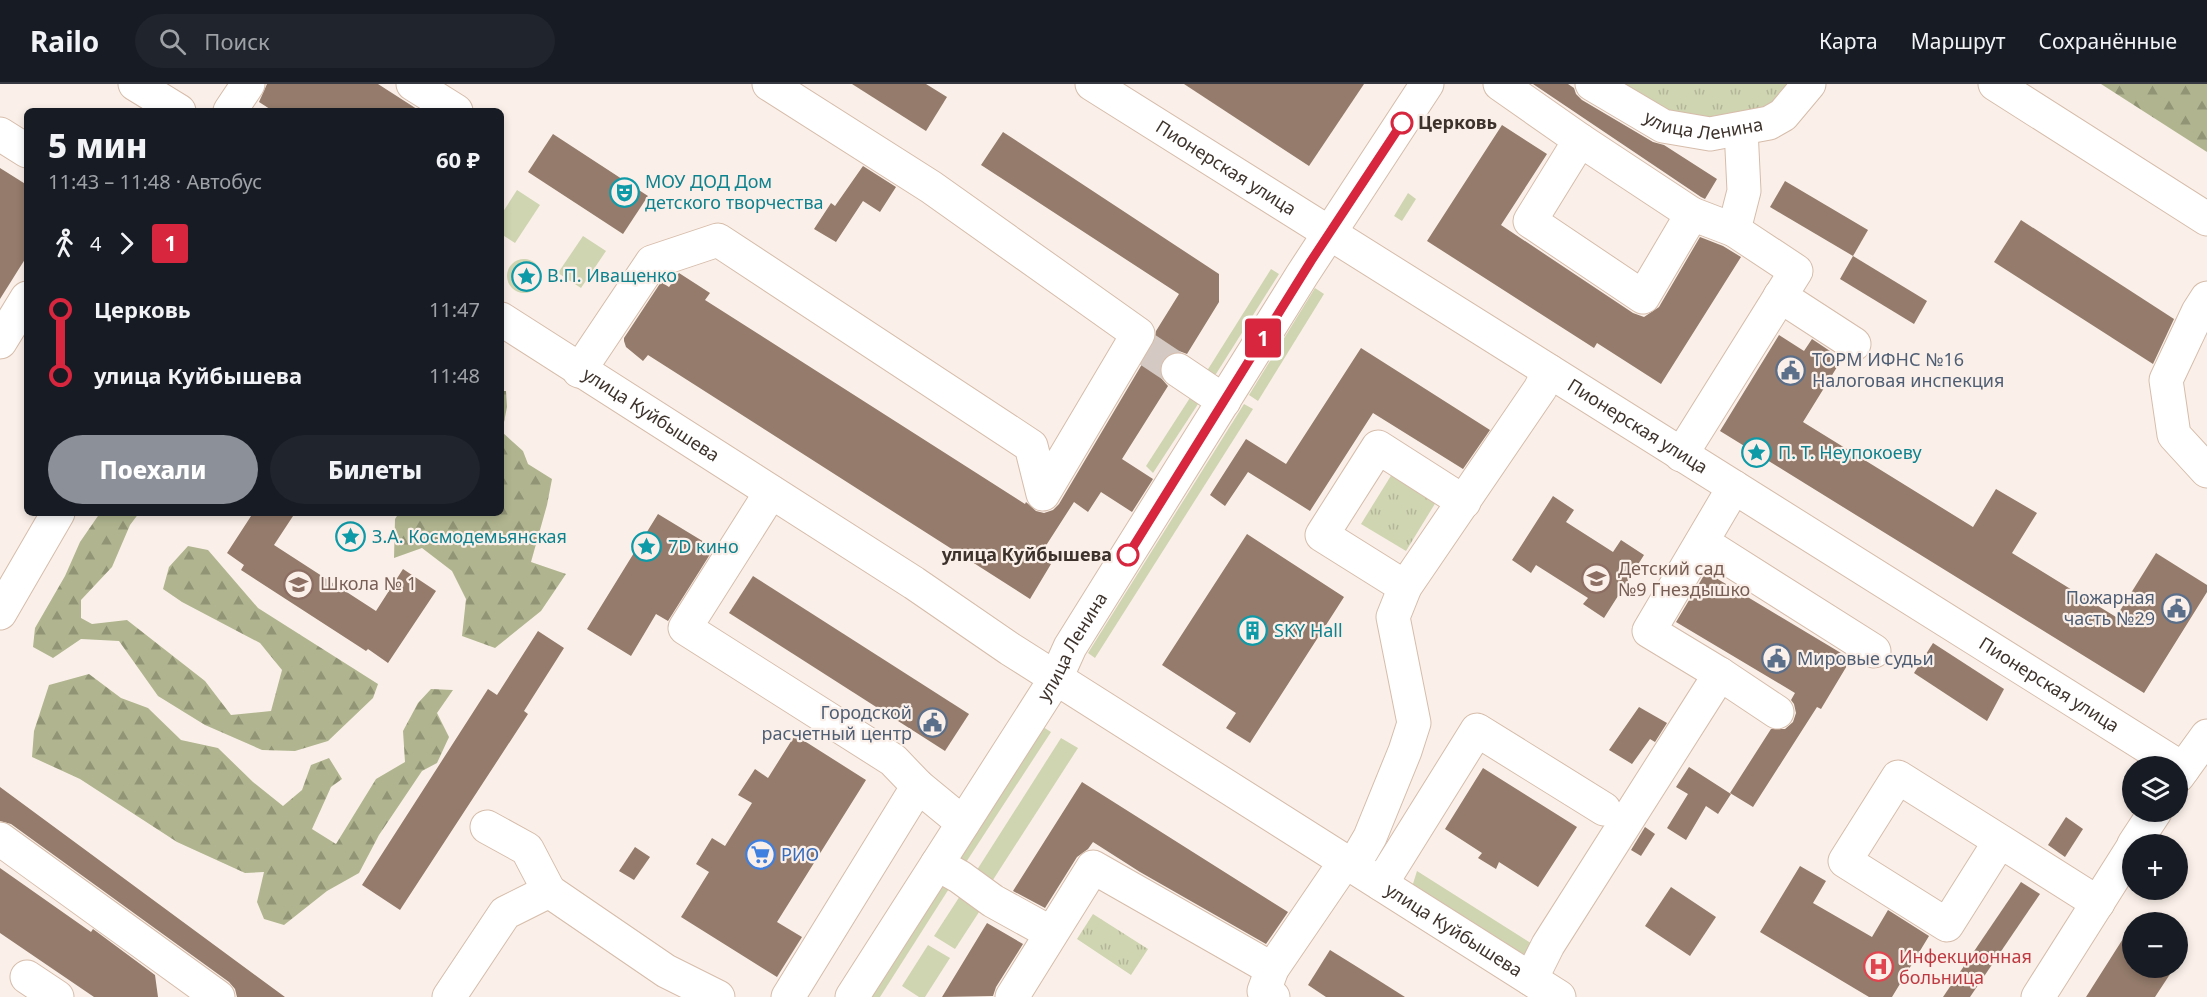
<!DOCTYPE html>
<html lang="ru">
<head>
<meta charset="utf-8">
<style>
  :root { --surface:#171b24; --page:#20242c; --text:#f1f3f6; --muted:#9ea1a6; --line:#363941; --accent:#8c9099 }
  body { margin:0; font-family:"Noto Sans",sans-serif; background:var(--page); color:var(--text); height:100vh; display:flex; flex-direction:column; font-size:22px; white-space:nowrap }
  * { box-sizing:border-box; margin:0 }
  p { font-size:20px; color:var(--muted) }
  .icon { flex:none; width:33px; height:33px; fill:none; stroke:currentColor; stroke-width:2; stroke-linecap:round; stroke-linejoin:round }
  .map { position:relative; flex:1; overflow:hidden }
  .drawer { position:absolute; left:24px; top:24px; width:480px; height:408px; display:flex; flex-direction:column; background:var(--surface); border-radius:9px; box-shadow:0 3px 9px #0003 }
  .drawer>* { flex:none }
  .badge { padding:0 12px; border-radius:4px; font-size:21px; line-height:39px }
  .buttons { position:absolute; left:2122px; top:672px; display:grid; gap:12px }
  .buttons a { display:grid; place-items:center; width:66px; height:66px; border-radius:50%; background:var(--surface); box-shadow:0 3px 9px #0003; font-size:30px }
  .map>.badge { position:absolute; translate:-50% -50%; box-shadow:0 0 0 3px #fff }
  .legs { display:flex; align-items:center; gap:9px; height:66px; padding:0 24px; font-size:20px }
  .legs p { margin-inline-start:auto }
  .summary { display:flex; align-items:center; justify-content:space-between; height:102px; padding:0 24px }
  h1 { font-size:33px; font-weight:800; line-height:45px }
  .primary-button { display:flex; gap:12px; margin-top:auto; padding:12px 24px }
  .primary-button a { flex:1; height:69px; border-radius:36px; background:var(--accent); color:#fff; font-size:24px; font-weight:800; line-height:69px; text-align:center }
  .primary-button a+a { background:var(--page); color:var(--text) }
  ul { padding:0 24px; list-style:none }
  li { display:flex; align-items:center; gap:21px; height:66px; font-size:22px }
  li i { display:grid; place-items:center; width:9px; height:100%; margin:0 8px; background:currentColor }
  li i::after { content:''; width:15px; height:15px; margin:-8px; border:4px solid; border-radius:50%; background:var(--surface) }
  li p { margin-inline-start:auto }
  li:first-child i { background:linear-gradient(#0000 50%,currentColor 0) }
  li:last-child i { background:linear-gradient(currentColor 50%,#0000 0) }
  header { display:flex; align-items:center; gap:36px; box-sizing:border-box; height:84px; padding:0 30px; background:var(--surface); border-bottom:2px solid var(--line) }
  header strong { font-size:28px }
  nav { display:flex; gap:33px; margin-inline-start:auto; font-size:21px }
  .search { width:420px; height:54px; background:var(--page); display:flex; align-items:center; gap:15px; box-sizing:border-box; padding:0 21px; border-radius:33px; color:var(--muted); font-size:22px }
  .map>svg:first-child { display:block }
  .grass { fill:#cfd4b1 }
  .forest { fill:url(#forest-firs) }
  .park { fill:url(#park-tufts) }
  .building { fill:#947b6b }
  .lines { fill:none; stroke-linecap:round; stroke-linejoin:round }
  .minor-tunnel { stroke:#d5cac3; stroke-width:33; stroke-dasharray:33 16; stroke-linecap:butt }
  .minor-casing { stroke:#d6bcaa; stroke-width:35 }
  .minor { stroke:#fff; stroke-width:33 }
  .line-1-casing { stroke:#fff; stroke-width:14 }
  .line-1 { stroke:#d7263d; stroke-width:9 }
  .stop-1-dot { fill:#fff; stroke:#d7263d; stroke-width:3 }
  .labels { text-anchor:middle; stroke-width:4.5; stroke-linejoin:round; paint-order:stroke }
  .street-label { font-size:18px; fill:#3e332c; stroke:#fbf0e9 }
  .stop-label { font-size:18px; font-weight:bold; fill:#3e332c; stroke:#fbf0e9; text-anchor:start }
  .culture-label { font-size:18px; fill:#0d838f; stroke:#fbf0e9; text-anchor:start }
  .service-label { font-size:18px; fill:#4e5e75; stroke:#fbf0e9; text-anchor:start }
  .education-label { font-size:18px; fill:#785e54; stroke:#fbf0e9; text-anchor:start }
  .shop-label { font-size:18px; fill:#366cbe; stroke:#fbf0e9; text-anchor:start }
  .health-label { font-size:18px; fill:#be3a42; stroke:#fbf0e9; text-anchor:start }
</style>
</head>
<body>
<header>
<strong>Railo</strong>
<div class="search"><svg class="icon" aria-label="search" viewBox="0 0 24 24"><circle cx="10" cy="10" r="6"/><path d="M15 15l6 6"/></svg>Поиск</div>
<nav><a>Карта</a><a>Маршрут</a><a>Сохранённые</a></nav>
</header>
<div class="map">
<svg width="2207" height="913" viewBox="0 0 2207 913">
  <defs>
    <pattern id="forest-firs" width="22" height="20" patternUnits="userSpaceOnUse" patternTransform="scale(1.5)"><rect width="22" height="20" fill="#b0b58f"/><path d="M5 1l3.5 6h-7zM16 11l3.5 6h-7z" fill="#919475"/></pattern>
    <pattern id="park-tufts" width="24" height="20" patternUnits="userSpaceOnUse" patternTransform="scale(1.5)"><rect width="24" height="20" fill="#cfd4b1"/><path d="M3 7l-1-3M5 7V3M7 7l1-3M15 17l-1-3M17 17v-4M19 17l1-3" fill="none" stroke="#b3b698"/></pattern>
  </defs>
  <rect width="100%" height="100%" fill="#fbf0e9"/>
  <!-- grass -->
  <g class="grass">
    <path d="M 517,106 L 540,121 L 515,159 L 501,150 L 501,131 Z"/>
    <path d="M 1408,109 L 1416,115 L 1402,137 L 1394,132 Z"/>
    <path d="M 583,152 L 606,167 L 581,204 L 558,189 Z"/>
    <circle cx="524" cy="192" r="17"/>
    <path d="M 1271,185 L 1279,190 L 1216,290 L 1205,290 Z"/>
    <path d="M 1315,204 L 1324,210 L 1258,317 L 1249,311 Z"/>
    <path d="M 1195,306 L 1200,317 L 1153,389 L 1146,382 Z"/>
    <path d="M 1244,320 L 1253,325 L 1095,574 L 1088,569 Z"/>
    <path d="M 1040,641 L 1051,648 L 961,786 L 954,775 Z"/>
    <path d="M 1061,654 L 1078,664 L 991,799 L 975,789 Z"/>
    <path d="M 1417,787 L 1537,863 L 1525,871 L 1518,870 L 1412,803 Z"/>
    <path d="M 940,798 L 952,800 L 880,913 L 868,913 Z"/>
    <path d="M 960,812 L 981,825 L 955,865 L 934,852 Z"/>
    <path d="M 928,861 L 950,874 L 925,913 L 919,913 L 902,902 Z"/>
  </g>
  <!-- forest -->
  <g class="forest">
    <path d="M 2101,0 L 2207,0 L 2207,68 Z"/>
    <path d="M 501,307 L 506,307 L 507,323 L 502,348 L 523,367 L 528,380 L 552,395 L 547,421 L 531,478 L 566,490 L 541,527 L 495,564 L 462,552 L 466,515 L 452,487 L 422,464 L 394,474 L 395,435 L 399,429 L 501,429 Z"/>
    <path d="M 100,429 L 139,429 L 130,441 L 112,483 L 81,516 L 81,534 L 92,540 L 127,536 L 205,597 L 231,631 L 271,627 L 282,586 L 260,559 L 182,518 L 163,505 L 169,483 L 188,462 L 208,466 L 258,524 L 378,600 L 373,614 L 328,657 L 295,667 L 262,666 L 205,641 L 158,612 L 119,557 L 81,555 L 53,574 L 33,563 L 35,544 L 65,492 L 80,458 Z"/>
    <path d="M 89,590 L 121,614 L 148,624 L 181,656 L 218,664 L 253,698 L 283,722 L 302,706 L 311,681 L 329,674 L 342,695 L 331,703 L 312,745 L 336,760 L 376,695 L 405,678 L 403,647 L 418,619 L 431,605 L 453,606 L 437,629 L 449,653 L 437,679 L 422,687 L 379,751 L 359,789 L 327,807 L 284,841 L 264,835 L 257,818 L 264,788 L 245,789 L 177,758 L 80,695 L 32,673 L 34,647 L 49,601 Z"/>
  </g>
  <!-- park -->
  <g class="park">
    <path d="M 1623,0 L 1791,0 L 1781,15 L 1736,37 L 1679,34 Z"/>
    <path d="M 1392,390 L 1436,418 L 1406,467 L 1361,440 Z"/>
    <path d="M 1093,830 L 1148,865 L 1131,891 L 1077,855 Z"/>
  </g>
  <!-- building -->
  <g class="building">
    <path d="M 267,0 L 378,0 L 420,27 L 273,27 L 259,18 Z"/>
    <path d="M 852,0 L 926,0 L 947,13 L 926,47 Z"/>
    <path d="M 1184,0 L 1364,0 L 1309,82 Z"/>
    <path d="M 1533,0 L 1568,0 L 1574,4 L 1576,10 L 1582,16 L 1653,58 L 1664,61 L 1717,95 L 1705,115 L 1701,113 Z"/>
    <path d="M 1502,41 L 1547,70 L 1501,141 L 1633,229 L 1644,233 L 1659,223 L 1700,153 L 1723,162 L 1741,173 L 1661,300 L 1597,259 L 1594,264 L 1427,157 Z"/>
    <path d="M 1003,48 L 1219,190 L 1219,218 L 1187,270 L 1179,267 L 1170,269 L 1162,276 L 1159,284 L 1161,294 L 1168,302 L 1122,375 L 1153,395 L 1132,428 L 1101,408 L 1088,428 L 1074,418 L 1038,474 L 1051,480 L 1030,515 L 648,271 L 643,277 L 626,263 L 624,257 L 624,254 L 661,198 L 669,203 L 679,189 L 710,209 L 705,216 L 1025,420 L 1026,418 L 1036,427 L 1044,429 L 1053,426 L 1059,420 L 1154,260 L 1156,247 L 1179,210 L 981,81 Z"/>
    <path d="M 553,50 L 648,112 L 623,150 L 528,88 Z"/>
    <path d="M 863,82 L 896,103 L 880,128 L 863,117 L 836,158 L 814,145 L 831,119 L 835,122 Z"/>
    <path d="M 0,84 L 27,101 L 27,172 L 0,215 Z"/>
    <path d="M 1785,97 L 1868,146 L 1853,172 L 1770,123 Z"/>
    <path d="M 2021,136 L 2174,235 L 2153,280 L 1994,178 Z"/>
    <path d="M 1853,172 L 1927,217 L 1914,240 L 1840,195 Z"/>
    <path d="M 1779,251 L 1804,267 L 1812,255 L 1842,275 L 1803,338 L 1973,443 L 1996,405 L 2037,429 L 2012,469 L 2116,533 L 2156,469 L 2207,501 L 2207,508 L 2144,609 L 1720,347 Z"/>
    <path d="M 1361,264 L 1490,346 L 1463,385 L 1373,329 L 1310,427 L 1248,388 L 1225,422 L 1210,411 L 1246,355 L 1286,380 Z"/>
    <path d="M 1553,412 L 1574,426 L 1566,438 L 1613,468 L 1621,456 L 1644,471 L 1604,534 L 1583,520 L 1588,514 L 1536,481 L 1531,489 L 1512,476 Z"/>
    <path d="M 253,429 L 295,429 L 274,461 L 376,527 L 403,485 L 436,507 L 388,579 L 368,565 L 366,567 L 241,486 L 244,481 L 227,469 Z"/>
    <path d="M 658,430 L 714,464 L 668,537 L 656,530 L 631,572 L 587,545 Z"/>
    <path d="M 1247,450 L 1344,513 L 1250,659 L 1226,644 L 1236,629 L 1162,581 Z"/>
    <path d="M 1706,488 L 1851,575 L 1821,625 L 1817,623 L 1753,723 L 1730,709 L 1771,645 L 1785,645 L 1793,638 L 1796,629 L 1794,620 L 1791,616 L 1795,609 L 1676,538 Z"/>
    <path d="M 753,492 L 969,630 L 945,667 L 729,529 Z"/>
    <path d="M 538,547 L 564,564 L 524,627 L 528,630 L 400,826 L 362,801 L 488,605 L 497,611 Z"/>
    <path d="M 1933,559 L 2004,605 L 1987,637 L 1914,589 Z"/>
    <path d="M 1639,623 L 1667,639 L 1655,658 L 1650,655 L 1632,680 L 1609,666 Z"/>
    <path d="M 795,651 L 866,696 L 777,838 L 802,853 L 777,893 L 681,833 L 709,788 L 696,780 L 712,754 L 725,762 L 752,719 L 738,711 L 755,685 L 768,694 Z"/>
    <path d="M 1689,683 L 1731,710 L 1718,730 L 1706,722 L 1686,756 L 1667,744 L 1688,710 L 1676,703 Z"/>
    <path d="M 1483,684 L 1577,743 L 1538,803 L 1499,778 L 1496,785 L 1478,774 L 1482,769 L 1445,745 Z"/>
    <path d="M 1082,698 L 1288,828 L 1266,860 L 1140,788 L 1093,758 L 1088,765 L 1077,773 L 1045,824 L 1013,807 Z"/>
    <path d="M 0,703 L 285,913 L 237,913 L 235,905 L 229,898 L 11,740 L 0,737 Z"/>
    <path d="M 2066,733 L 2083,745 L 2065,773 L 2048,761 Z"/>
    <path d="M 1645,743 L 1655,750 L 1641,772 L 1631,766 Z"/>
    <path d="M 635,763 L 650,773 L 634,796 L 619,787 Z"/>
    <path d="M 1800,782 L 1826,797 L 1813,819 L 1872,853 L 1888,826 L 1929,852 L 1892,913 L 1869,913 L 1760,848 Z"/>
    <path d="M 0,784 L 91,848 L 93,845 L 155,891 L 158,913 L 94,913 L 0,849 Z"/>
    <path d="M 2021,798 L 2040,810 L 1970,913 L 1943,913 Z"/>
    <path d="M 1671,803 L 1716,833 L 1690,872 L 1645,842 Z"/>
    <path d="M 987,839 L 1023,860 L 996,903 L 993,912 L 942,913 Z"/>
    <path d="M 2133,839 L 2133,884 L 2174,884 L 2155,913 L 2086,913 Z"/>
    <path d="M 1330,866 L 1359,884 L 1405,913 L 1326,913 L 1308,901 Z"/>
  </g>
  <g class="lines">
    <!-- minor-tunnel -->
    <path class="minor-tunnel" d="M 1145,264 L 1178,286"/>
    <defs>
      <g id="minor">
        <path d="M 135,0 L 179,27"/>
        <path d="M 413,0 L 456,27"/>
        <path id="s1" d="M 1092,0 L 2183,685"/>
        <path d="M 1500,0 L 1580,56 L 1530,137 L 1643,213 L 1692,130 L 1734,146"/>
        <path id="s2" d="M 1592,0 L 1663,42 L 1710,50 L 1769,39 L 1783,31 L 1809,0"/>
        <path d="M 1995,0 L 2207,135"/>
        <path d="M 230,27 L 248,0"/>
        <path d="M 0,50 L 27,67"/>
        <path d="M 1580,56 L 1692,130"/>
        <path d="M 1780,212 L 1854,260"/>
        <path d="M 2207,214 L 2198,228 L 2166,296 L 2174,351 L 2207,387"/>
        <path id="s3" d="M 501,235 L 914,499 L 1010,565 L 1559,913"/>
        <path d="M 0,258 L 27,214"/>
        <path d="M 1178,286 L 1224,317"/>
        <path d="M 579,287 L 652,178 L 718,156 L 1031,362 L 1043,410 L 1138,250 L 931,103 L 769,0"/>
        <path d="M 1681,371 L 1796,187 L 1734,146 L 1744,107 L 1741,45"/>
        <path d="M 1734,403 L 1649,547 L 1720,590 L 1777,628"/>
        <path d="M 771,408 L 685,544 L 893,676 L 918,702 L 963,739"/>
        <path d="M 1702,458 L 1874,567"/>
        <path d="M 1405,503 L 1322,451 L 1378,363 L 1464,418"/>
        <path d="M 0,529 L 58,429"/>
        <path d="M 2178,692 L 2207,652"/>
        <path d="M 487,743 L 527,765 L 549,807"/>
        <path d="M 0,755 L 218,913"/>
        <path d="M 2000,757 L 1898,693 L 1845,777 L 1947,841 L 2000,757 L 2098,819"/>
        <path d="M 2134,760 L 2155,728"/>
        <path d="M 937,780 L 960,793 L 993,817 L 1051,849"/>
        <path d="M 1353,782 L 1370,753 L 1405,667 L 1414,639 L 1393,533 L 1405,503 L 1540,305 L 1549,287"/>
        <path d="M 1381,800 L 1477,646 L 1604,725"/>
        <path d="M 27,893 L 57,913"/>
        <path d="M 1531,895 L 1548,861 L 1720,590"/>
        <path d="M 449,913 L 505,829 L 549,807 L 666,887 L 718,913"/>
        <path d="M 788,913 L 918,702"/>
        <path id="s4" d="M 852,913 L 1056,594 L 1070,563 L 1302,191 L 1427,0"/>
        <path d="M 1012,913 L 1093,783 L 1272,885"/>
        <path d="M 1273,913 L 1264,907 L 1272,885 L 1345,778"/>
        <path d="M 2038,913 L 2133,763"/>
      </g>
    </defs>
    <!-- minor casing -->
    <use href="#minor" class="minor-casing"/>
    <!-- minor -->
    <use href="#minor" class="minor"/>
  </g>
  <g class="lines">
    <defs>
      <path id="line-1" d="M 1128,471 L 1311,177 L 1402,39"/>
    </defs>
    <!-- line-1 casing -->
    <use href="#line-1" class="line-1-casing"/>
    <!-- line-1 -->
    <use href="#line-1" class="line-1"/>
  </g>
  <!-- icons -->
  <defs>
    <symbol id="theatre-ring" viewBox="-11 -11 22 22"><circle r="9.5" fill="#fbf0e9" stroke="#0f9aa8" stroke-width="1.5"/><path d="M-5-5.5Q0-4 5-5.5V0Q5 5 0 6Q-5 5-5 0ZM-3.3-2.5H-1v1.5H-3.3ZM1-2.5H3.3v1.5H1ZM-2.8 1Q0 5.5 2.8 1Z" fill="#0f9aa8"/></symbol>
    <symbol id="sight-ring" viewBox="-11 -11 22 22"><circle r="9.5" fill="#fbf0e9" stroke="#0f9aa8" stroke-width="1.5"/><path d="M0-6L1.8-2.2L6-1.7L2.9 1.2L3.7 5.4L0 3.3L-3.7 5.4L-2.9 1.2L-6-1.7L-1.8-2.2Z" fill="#0f9aa8"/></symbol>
    <symbol id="civic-ring" viewBox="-11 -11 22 22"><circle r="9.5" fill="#fbf0e9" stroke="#5c6f8a" stroke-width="1.5"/><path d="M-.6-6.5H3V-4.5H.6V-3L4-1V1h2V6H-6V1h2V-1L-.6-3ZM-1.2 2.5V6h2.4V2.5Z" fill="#5c6f8a"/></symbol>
    <symbol id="school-ring" viewBox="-11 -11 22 22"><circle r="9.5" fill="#fbf0e9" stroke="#8d6e63" stroke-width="1.5"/><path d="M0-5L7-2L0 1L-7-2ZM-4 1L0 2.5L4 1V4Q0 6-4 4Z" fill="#8d6e63"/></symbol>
    <symbol id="building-ring" viewBox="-11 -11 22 22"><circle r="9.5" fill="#fbf0e9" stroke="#0f9aa8" stroke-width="1.5"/><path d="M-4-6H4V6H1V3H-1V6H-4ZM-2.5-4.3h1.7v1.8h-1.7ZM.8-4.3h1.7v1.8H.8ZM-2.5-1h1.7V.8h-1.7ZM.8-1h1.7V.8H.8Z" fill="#0f9aa8"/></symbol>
    <symbol id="supermarket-ring" viewBox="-11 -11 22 22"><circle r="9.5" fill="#fbf0e9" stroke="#3f7fe0" stroke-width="1.5"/><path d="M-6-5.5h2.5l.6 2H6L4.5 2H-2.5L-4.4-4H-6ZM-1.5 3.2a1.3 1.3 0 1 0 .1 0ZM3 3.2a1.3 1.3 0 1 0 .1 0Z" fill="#3f7fe0"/></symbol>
    <symbol id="hospital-ring" viewBox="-11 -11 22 22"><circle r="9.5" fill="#fbf0e9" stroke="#e0444e" stroke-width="1.5"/><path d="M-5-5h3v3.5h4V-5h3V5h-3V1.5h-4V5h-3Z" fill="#e0444e"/></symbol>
  </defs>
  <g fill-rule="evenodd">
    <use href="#theatre-ring" x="608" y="92" width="33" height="33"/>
    <use href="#sight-ring" x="510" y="176" width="33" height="33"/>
    <use href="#civic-ring" x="1774" y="270" width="33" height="33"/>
    <use href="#sight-ring" x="1740" y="352" width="33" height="33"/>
    <use href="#sight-ring" x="334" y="436" width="33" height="33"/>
    <use href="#sight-ring" x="630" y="446" width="33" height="33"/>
    <use href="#school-ring" x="1580" y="478" width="33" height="33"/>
    <use href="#school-ring" x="282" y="484" width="33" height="33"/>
    <use href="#civic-ring" x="2160" y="508" width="33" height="33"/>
    <use href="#building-ring" x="1236" y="530" width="33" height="33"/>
    <use href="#civic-ring" x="1760" y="558" width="33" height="33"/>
    <use href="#civic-ring" x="916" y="622" width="33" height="33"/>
    <use href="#supermarket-ring" x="744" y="754" width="33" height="33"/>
    <use href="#hospital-ring" x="1862" y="866" width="33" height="33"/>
  </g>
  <!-- markers -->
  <g class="stop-1-dot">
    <circle cx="1402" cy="39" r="10"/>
    <circle cx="1128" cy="471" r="10"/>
  </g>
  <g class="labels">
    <!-- street labels -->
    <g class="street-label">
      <text dy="6" stroke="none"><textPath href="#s2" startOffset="123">улица Ленина</textPath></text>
      <text dy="6" stroke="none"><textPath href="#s1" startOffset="158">Пионерская улица</textPath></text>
      <text dy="6" stroke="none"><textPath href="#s3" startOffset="178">улица Куйбышева</textPath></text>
      <text dy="6" stroke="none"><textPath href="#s1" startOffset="644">Пионерская улица</textPath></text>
      <text dy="6" stroke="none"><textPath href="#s4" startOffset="414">улица Ленина</textPath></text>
      <text dy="6" stroke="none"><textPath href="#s1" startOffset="1130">Пионерская улица</textPath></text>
      <text dy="6" stroke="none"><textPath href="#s3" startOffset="1132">улица Куйбышева</textPath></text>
    </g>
    <!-- stop labels -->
    <g class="stop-label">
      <text x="1418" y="45">Церковь</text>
      <text x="1112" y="477" text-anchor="end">улица Куйбышева</text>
    </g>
    <!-- culture labels -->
    <g class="culture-label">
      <text x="645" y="104">МОУ ДОД Дом<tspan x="645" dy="21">детского творчества</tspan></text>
      <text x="547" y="198">В.П. Иващенко</text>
      <text x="1778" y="375">П. Т. Неупокоеву</text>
      <text x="372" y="459">З.А. Космодемьянская</text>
      <text x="668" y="469">7D кино</text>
      <text x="1274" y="553">SKY Hall</text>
    </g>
    <!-- service labels -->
    <g class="service-label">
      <text x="1812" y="282">ТОРМ ИФНС №16<tspan x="1812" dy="21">Налоговая инспекция</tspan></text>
      <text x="2155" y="520" text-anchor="end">Пожарная<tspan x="2155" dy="21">часть №29</tspan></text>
      <text x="1797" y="581">Мировые судьи</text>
      <text x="912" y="635" text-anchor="end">Городской<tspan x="912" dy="21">расчетный центр</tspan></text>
    </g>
    <!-- education labels -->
    <g class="education-label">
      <text x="1618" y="491">Детский сад<tspan x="1618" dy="21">№9 Гнездышко</tspan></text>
      <text x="320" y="506">Школа № 1</text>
    </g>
    <!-- shop labels -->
    <g class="shop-label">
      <text x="781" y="777">РИО</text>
    </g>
    <!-- health labels -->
    <g class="health-label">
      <text x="1899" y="879">Инфекционная<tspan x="1899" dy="21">больница</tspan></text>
    </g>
  </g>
</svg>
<div class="buttons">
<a><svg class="icon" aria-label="layers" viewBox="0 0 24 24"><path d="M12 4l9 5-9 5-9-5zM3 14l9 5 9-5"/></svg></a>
<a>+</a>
<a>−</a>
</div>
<b class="badge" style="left:1263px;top:254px;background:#d7263d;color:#fff">1</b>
<section class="drawer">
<div class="summary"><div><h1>5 мин</h1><p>11:43 – 11:48 · Автобус</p></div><b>60 ₽</b></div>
<div class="legs"><svg class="icon" aria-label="walk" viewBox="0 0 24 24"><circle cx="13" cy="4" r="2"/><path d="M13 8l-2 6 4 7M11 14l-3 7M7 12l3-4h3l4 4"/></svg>4<svg class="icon" aria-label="forward" viewBox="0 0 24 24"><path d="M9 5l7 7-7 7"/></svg><b class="badge" style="background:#d7263d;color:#fff">1</b></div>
<ul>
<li><i style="color:#d7263d"></i><b>Церковь</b><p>11:47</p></li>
<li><i style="color:#d7263d"></i><b>улица Куйбышева</b><p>11:48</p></li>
</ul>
<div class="primary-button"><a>Поехали</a><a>Билеты</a></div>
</section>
</div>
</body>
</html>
